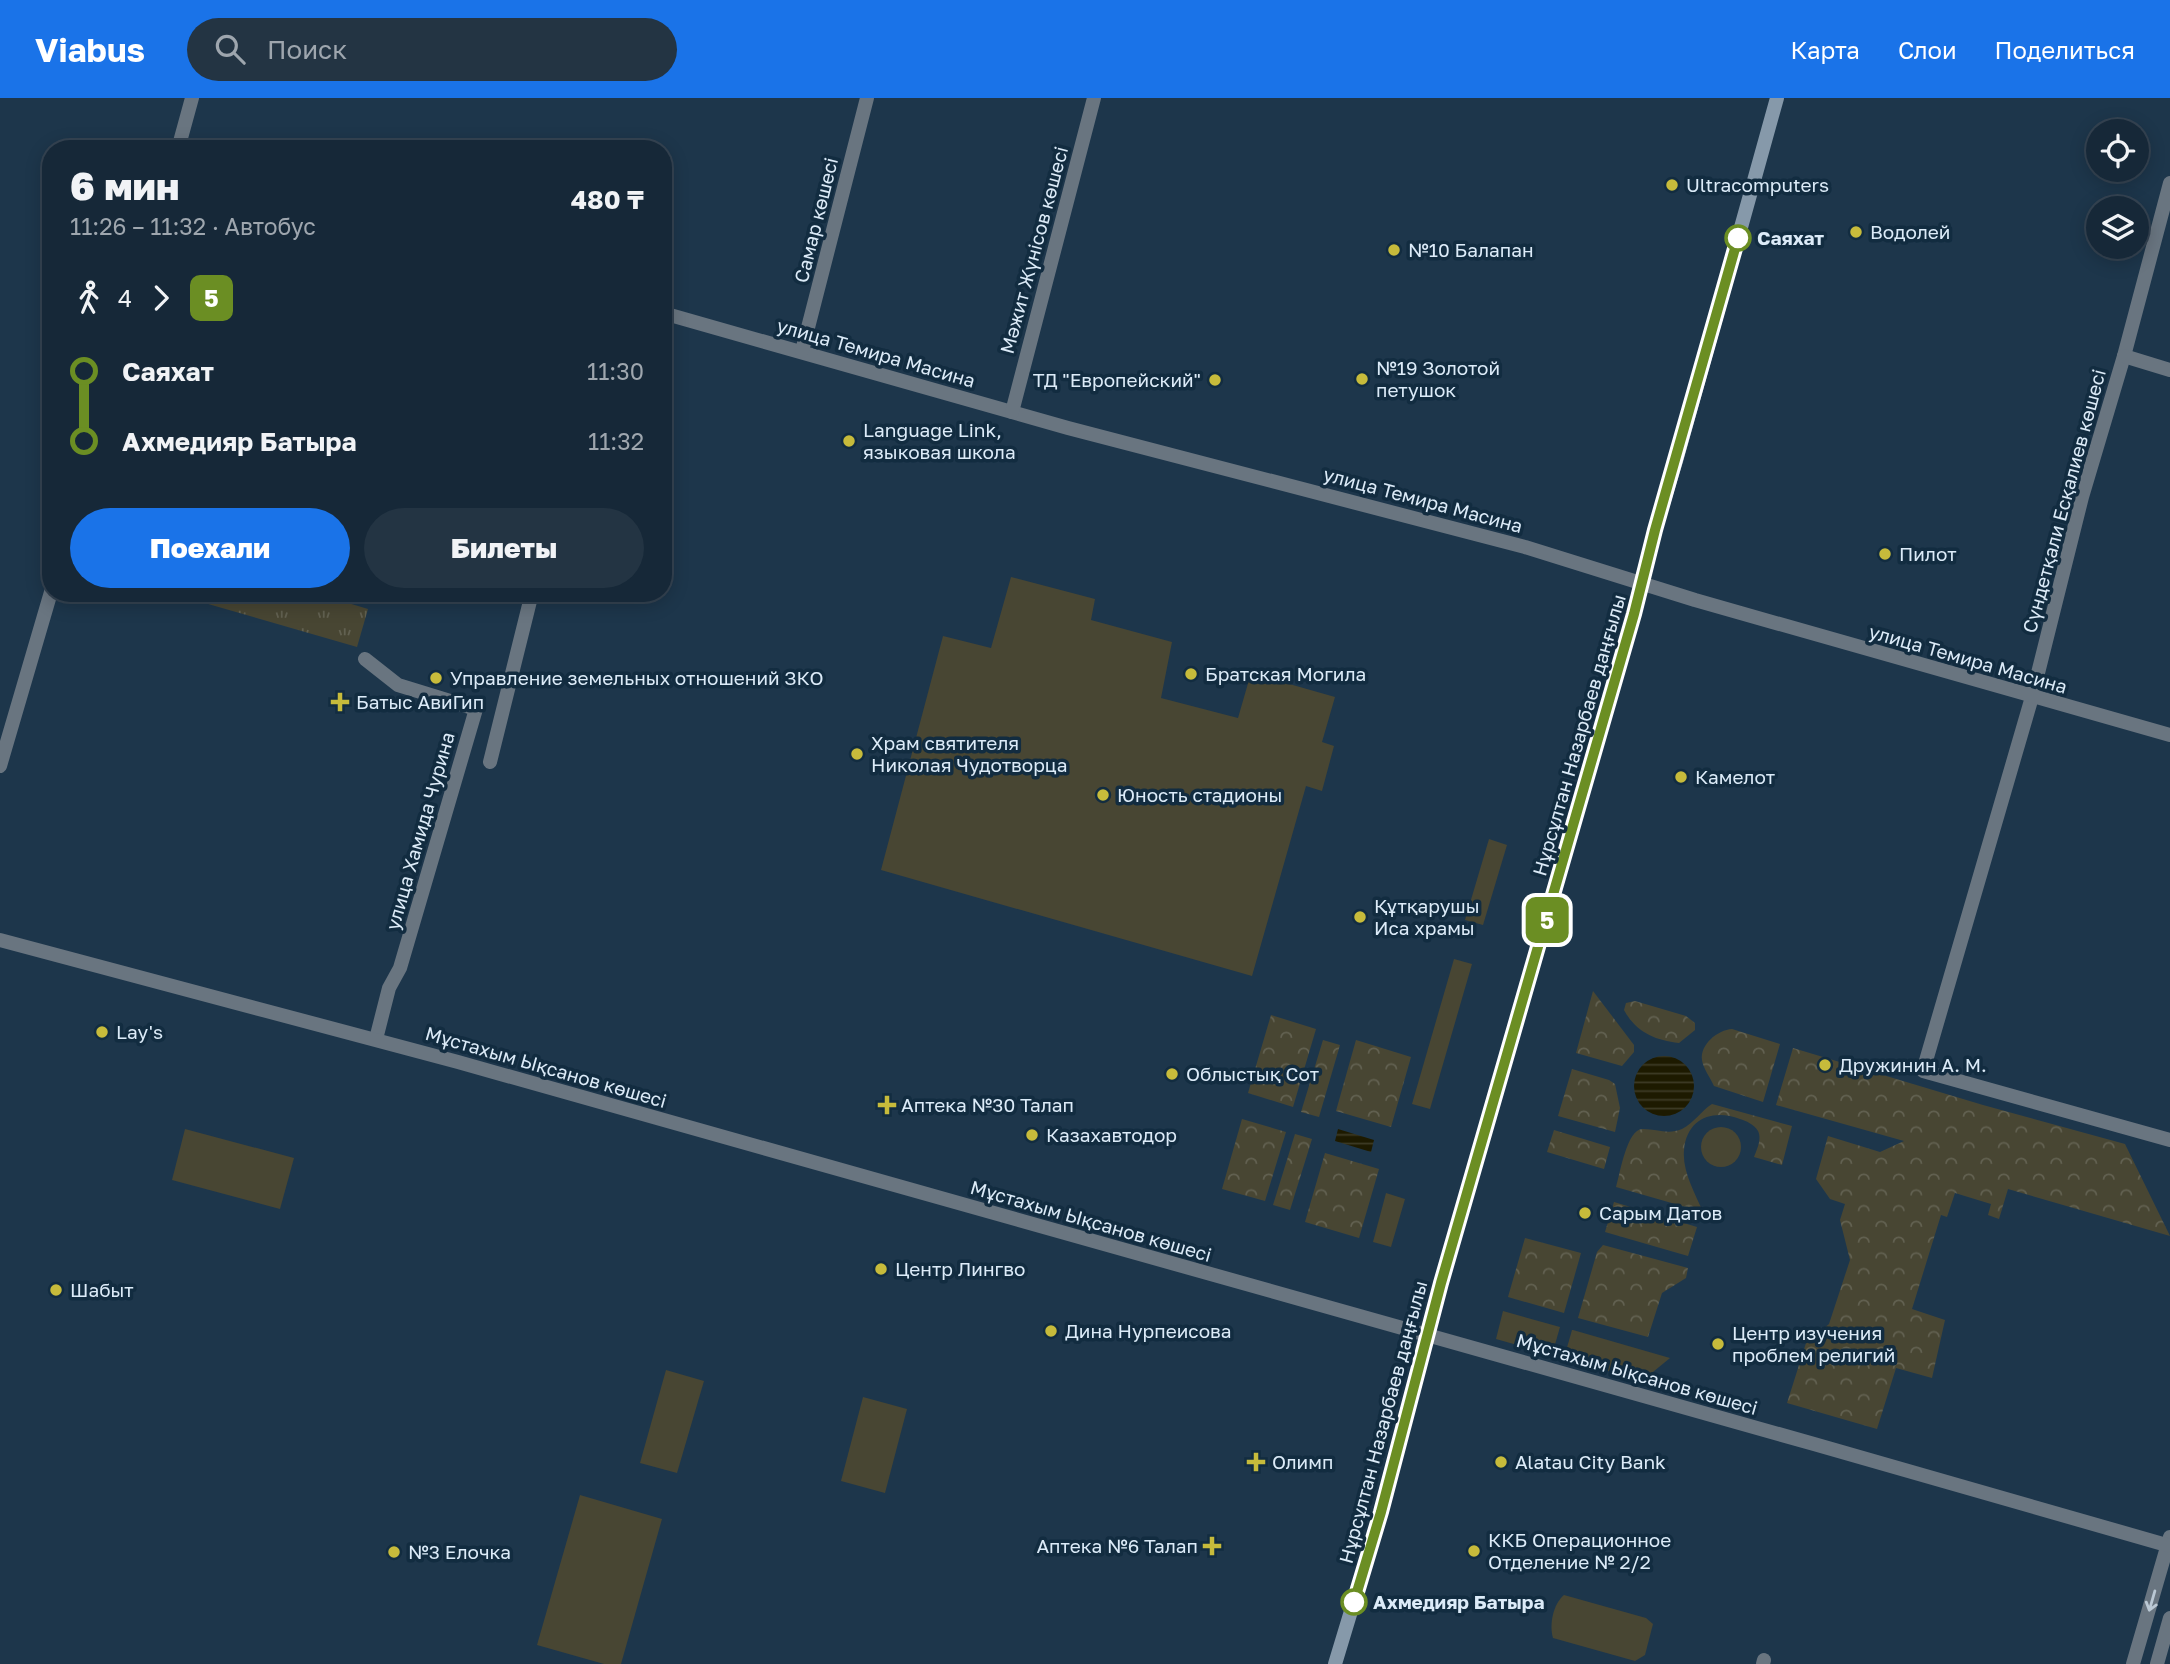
<!DOCTYPE html>
<html lang="ru">
<head>
<meta charset="utf-8">
<style>
  :root { --surface:#162838; --page:#233443; --text:#f1f3f6; --muted:#9ea6ae; --line:#354453; --accent:#1a73e8 }
  body { margin:0; font-family:"Golos Text",sans-serif; background:var(--page); color:var(--text); height:100vh; display:flex; flex-direction:column; font-size:26px; white-space:nowrap }
  * { box-sizing:border-box; margin:0 }
  p { font-size:23px; color:var(--muted) }
  .icon { flex:none; width:38px; height:38px; fill:none; stroke:currentColor; stroke-width:2; stroke-linecap:round; stroke-linejoin:round }
  .map { position:relative; flex:1; overflow:hidden }
  .details { position:absolute; left:42px; top:42px; width:630px; height:462px; display:flex; flex-direction:column; background:var(--surface); border-radius:28px; box-shadow:0 4px 18px #0003,0 0 0 2px var(--line) }
  .details>* { flex:none }
  .badge { padding:0 14px; border-radius:10px; font-size:24px; line-height:46px }
  .buttons { position:absolute; left:2086px; top:21px; display:grid; gap:14px }
  .buttons a { display:grid; place-items:center; width:63px; height:63px; border-radius:50%; background:var(--surface); box-shadow:0 4px 18px #0003,0 0 0 2px var(--line); font-size:35px }
  .map>.badge { position:absolute; translate:-50% -50%; box-shadow:0 0 0 4px #fff }
  .legs { display:flex; align-items:center; gap:10px; height:77px; padding:0 28px; font-size:23px }
  .legs p { margin-inline-start:auto }
  .headline { display:flex; align-items:center; justify-content:space-between; height:119px; padding:0 28px }
  h1 { font-size:38px; font-weight:800; line-height:52px }
  .primary-button { display:flex; gap:14px; margin-top:auto; padding:14px 28px }
  .primary-button a { flex:1; height:80px; border-radius:42px; background:var(--accent); color:#fff; font-size:28px; font-weight:800; line-height:80px; text-align:center }
  .primary-button a+a { background:var(--page); color:var(--text) }
  ul { padding:0 28px; list-style:none }
  li { display:flex; align-items:center; gap:24px; height:70px; font-size:26px }
  li i { display:grid; place-items:center; width:10px; height:100%; margin:0 9px; background:currentColor }
  li i::after { content:''; width:18px; height:18px; margin:-9px; border:5px solid; border-radius:50%; background:var(--surface) }
  li p { margin-inline-start:auto }
  li:first-child i { background:linear-gradient(#0000 50%,currentColor 0) }
  li:last-child i { background:linear-gradient(currentColor 50%,#0000 0) }
  header { display:flex; align-items:center; gap:42px; box-sizing:border-box; height:98px; padding:0 35px; background:var(--accent); color:#fff }
  header strong { font-size:33px }
  nav { display:flex; gap:38px; margin-inline-start:auto; font-size:24px }
  .search { width:490px; height:63px; background:var(--page); display:flex; align-items:center; gap:18px; box-sizing:border-box; padding:0 24px; border-radius:38px; color:var(--muted); font-size:26px }
  .map>svg:first-child { display:block }
  .green { fill:#484633 }
  .forest { fill:url(#forest-crowns) }
  .park { fill:url(#park-tufts) }
  .water { fill:url(#water-rules) }
  .lines { fill:none; stroke-linecap:round; stroke-linejoin:round }
  .minor { stroke:#697580; stroke-width:14 }
  .tertiary { stroke:#697580; stroke-width:14 }
  .secondary { stroke:#8699aa; stroke-width:14 }
  .oneway { stroke:#bac8d4 }
  .line-1-casing { stroke:#fff; stroke-width:16 }
  .line-1 { stroke:#6b8e23; stroke-width:10 }
  .poi-dot { fill:#c7bb3b; stroke:#122c40; stroke-width:2.5 }
  .stop-1-dot { fill:#fff; stroke:#6b8e23; stroke-width:3.5 }
  .labels { text-anchor:middle; stroke-width:7; stroke-linejoin:round; paint-order:stroke }
  .poi-label { font-size:19px; fill:#dcebf8; stroke:#122c40; text-anchor:start }
  .street-label { font-size:19px; fill:#dcebf8; stroke:#122c40 }
  .stop-label { font-size:19px; font-weight:bold; fill:#dcebf8; stroke:#122c40; text-anchor:start }
</style>
</head>
<body>
<header>
<strong>Viabus</strong>
<div class="search"><svg class="icon" aria-label="search" viewBox="0 0 24 24"><circle cx="10" cy="10" r="6"/><path d="M15 15l6 6"/></svg>Поиск</div>
<nav><a>Карта</a><a>Слои</a><a>Поделиться</a></nav>
</header>
<div class="map">
<svg width="2170" height="1566" viewBox="0 0 2170 1566">
  <defs>
    <pattern id="forest-crowns" width="20" height="18" patternUnits="userSpaceOnUse" patternTransform="scale(1.75)"><rect width="20" height="18" fill="#484633"/><path d="M2 6a3 3 0 1 1 6 0M12 15a3 3 0 1 1 6 0" fill="none" stroke="#626151"/></pattern>
    <pattern id="park-tufts" width="24" height="20" patternUnits="userSpaceOnUse" patternTransform="scale(1.75)"><rect width="24" height="20" fill="#484633"/><path d="M3 7l-1-3M5 7V3M7 7l1-3M15 17l-1-3M17 17v-4M19 17l1-3" fill="none" stroke="#626151"/></pattern>
    <pattern id="water-rules" width="6" height="5" patternUnits="userSpaceOnUse" patternTransform="scale(1.75)"><rect width="6" height="5" fill="#1d1a00"/><path d="M0 2.5h6" fill="none" stroke="#3d3b26"/></pattern>
  </defs>
  <rect width="100%" height="100%" fill="#1d364b"/>
  <!-- green -->
  <g class="green">
    <path d="M 1011,479 L 1095,501 L 1091,522 L 1172,544 L 1161,600 L 1238,620 L 1251,575 L 1335,599 L 1322,644 L 1334,648 L 1322,693 L 1306,688 L 1252,878 L 881,772 L 943,538 L 991,550 Z"/>
    <path d="M 1489,741 L 1507,747 L 1483,827 L 1465,822 Z"/>
    <path d="M 1454,861 L 1472,866 L 1430,1011 L 1412,1006 Z"/>
    <circle cx="1721" cy="1049" r="20"/>
    <path d="M 185,1031 L 294,1060 L 280,1111 L 172,1082 Z"/>
    <path d="M 1386,1095 L 1405,1101 L 1391,1149 L 1373,1144 Z"/>
    <path d="M 1503,1213 L 1560,1229 L 1552,1257 L 1496,1241 Z"/>
    <path d="M 1572,1232 L 1573,1232 L 1670,1260 L 1642,1283 L 1564,1260 Z"/>
    <path d="M 666,1272 L 704,1283 L 677,1375 L 640,1365 Z"/>
    <path d="M 863,1299 L 907,1311 L 885,1395 L 841,1383 Z"/>
    <path d="M 580,1397 L 662,1421 L 621,1566 L 604,1566 L 537,1547 Z"/>
    <path d="M 1564,1497 L 1646,1520 L 1653,1526 L 1645,1557 L 1635,1563 L 1553,1540 C 1549,1527 1553,1506 1564,1497 Z"/>
  </g>
  <!-- forest -->
  <g class="forest">
    <path d="M 1593,893 L 1634,947 L 1634,954 L 1622,968 L 1576,955 Z"/>
    <path d="M 1635,903 L 1686,918 L 1695,925 L 1695,932 L 1679,945 C 1654,942 1636,934 1624,912 L 1626,905 Z"/>
    <path d="M 1271,917 L 1316,931 L 1293,1009 L 1248,995 Z"/>
    <path d="M 1732,931 L 1780,946 L 1763,1004 L 1714,988 C 1711,981 1703,970 1702,962 C 1700,946 1718,932 1732,931 Z"/>
    <path d="M 1323,942 L 1340,947 L 1319,1019 L 1301,1014 Z"/>
    <path d="M 1356,942 L 1411,959 L 1391,1029 L 1336,1013 Z"/>
    <path d="M 1793,950 L 1983,1007 L 2125,1046 L 2170,1138 L 2008,1091 L 1999,1121 L 1988,1117 L 1991,1106 L 1955,1095 L 1947,1119 L 1941,1117 L 1912,1211 L 1945,1222 L 1932,1280 L 1896,1270 L 1877,1331 L 1787,1305 L 1806,1245 L 1829,1226 L 1850,1162 L 1840,1122 L 1845,1106 L 1830,1101 L 1816,1081 L 1828,1038 L 1880,1054 L 1904,1043 L 1776,1007 Z"/>
    <path d="M 1572,971 L 1609,982 L 1615,986 L 1620,1010 L 1615,1034 L 1558,1018 Z"/>
    <path d="M 1712,1006 L 1792,1028 L 1782,1067 L 1754,1059 C 1757,1051 1762,1041 1758,1033 C 1754,1026 1746,1023 1740,1021 C 1713,1011 1687,1020 1684,1052 C 1682,1073 1695,1095 1703,1114 L 1616,1089 C 1620,1076 1627,1030 1643,1031 C 1657,1031 1668,1037 1682,1031 C 1694,1025 1701,1013 1712,1006 Z"/>
    <path d="M 1242,1021 L 1286,1034 L 1265,1103 L 1222,1091 Z"/>
    <path d="M 1554,1032 L 1610,1049 L 1604,1071 L 1547,1054 Z"/>
    <path d="M 1295,1036 L 1312,1041 L 1290,1112 L 1273,1107 Z"/>
    <path d="M 1325,1055 L 1379,1071 L 1359,1140 L 1305,1124 Z"/>
    <path d="M 1614,1104 L 1697,1129 L 1688,1158 L 1605,1134 Z"/>
    <path d="M 1525,1140 L 1581,1155 L 1564,1215 L 1508,1199 Z"/>
    <path d="M 1603,1147 L 1688,1170 L 1686,1180 L 1662,1195 L 1648,1239 L 1578,1220 L 1597,1154 Z"/>
  </g>
  <!-- park -->
  <path class="park" d="M 170,495 L 315,495 L 368,511 L 357,549 Z"/>
  <!-- water -->
  <g class="water">
    <circle cx="1664" cy="988" r="30"/>
    <path d="M 1338,1031 L 1374,1042 L 1371,1054 L 1335,1043 Z"/>
  </g>
  <g class="lines">
    <!-- minor -->
    <g class="minor">
      <path d="M 2170,85 L 2124,258 L 2082,399 L 2032,599 L 1923,973 L 2170,1042"/>
      <path d="M 663,215 L 1068,330 L 1525,449 L 1695,502 L 2170,637"/>
      <path d="M 802,253 L 867,0"/>
      <path d="M 2124,258 L 2170,272"/>
      <path d="M 1012,314 L 1094,0"/>
      <path d="M 365,561 L 398,587 L 476,611 L 400,870 L 389,890 L 376,941"/>
      <path d="M 490,664 L 532,495"/>
      <path d="M 1763,1566 L 1764,1562"/>
      <path d="M 2133,1566 L 2170,1439"/>
      <path d="M 2157,1566 L 2170,1520"/>
    </g>
    <!-- tertiary -->
    <g class="tertiary">
      <path d="M 178,51 L 192,0"/>
      <path d="M 0,668 L 51,494"/>
      <path d="M 0,842 L 458,964 L 1814,1346 L 2170,1448"/>
    </g>
    <!-- secondary -->
    <path class="secondary" d="M 1335,1566 L 1381,1414 L 1441,1185 L 1634,516 L 1655,432 L 1676,363 L 1777,0"/>
  </g>
  <!-- one-way arrows -->
  <defs><path id="oneway-shaft" d="M-6 0H5M1.5-3L5.5 0L1.5 3" fill="none" stroke-width="1.6" stroke-linecap="round" stroke-linejoin="round" transform="scale(1.75)"/></defs>
  <use class="oneway" href="#oneway-shaft" transform="translate(2152 1503) rotate(106)"/>
  <g class="lines">
    <defs>
      <path id="line-1" d="M 1354,1504 L 1381,1414 L 1441,1185 L 1634,516 L 1655,432 L 1738,140"/>
    </defs>
    <!-- line-1 casing -->
    <use href="#line-1" class="line-1-casing"/>
    <!-- line-1 -->
    <use href="#line-1" class="line-1"/>
  </g>
  <!-- markers -->
  <g class="poi-dot">
    <circle cx="1672" cy="87" r="7"/>
    <circle cx="1856" cy="134" r="7"/>
    <circle cx="1394" cy="152" r="7"/>
    <circle cx="1362" cy="281" r="7"/>
    <circle cx="1215" cy="282" r="7"/>
    <circle cx="849" cy="343" r="7"/>
    <circle cx="1885" cy="456" r="7"/>
    <circle cx="1191" cy="576" r="7"/>
    <circle cx="436" cy="580" r="7"/>
    <path d="M336.5 593.5h7v7h7v7h-7v7h-7v-7h-7v-7h7z"/>
    <circle cx="857" cy="656" r="7"/>
    <circle cx="1681" cy="679" r="7"/>
    <circle cx="1103" cy="697" r="7"/>
    <circle cx="1360" cy="819" r="7"/>
    <circle cx="102" cy="934" r="7"/>
    <circle cx="1825" cy="967" r="7"/>
    <circle cx="1172" cy="976" r="7"/>
    <path d="M883.5 996.5h7v7h7v7h-7v7h-7v-7h-7v-7h7z"/>
    <circle cx="1032" cy="1037" r="7"/>
    <circle cx="1585" cy="1115" r="7"/>
    <circle cx="881" cy="1171" r="7"/>
    <circle cx="56" cy="1192" r="7"/>
    <circle cx="1051" cy="1233" r="7"/>
    <circle cx="1718" cy="1246" r="7"/>
    <path d="M1252.5 1353.5h7v7h7v7h-7v7h-7v-7h-7v-7h7z"/>
    <circle cx="1501" cy="1364" r="7"/>
    <path d="M1208.5 1437.5h7v7h7v7h-7v7h-7v-7h-7v-7h7z"/>
    <circle cx="1474" cy="1453" r="7"/>
    <circle cx="394" cy="1454" r="7"/>
  </g>
  <g class="stop-1-dot">
    <circle cx="1738" cy="140" r="12"/>
    <circle cx="1354" cy="1504" r="12"/>
  </g>
  <g class="labels">
    <!-- poi labels -->
    <g class="poi-label">
      <text x="1686" y="94">Ultracomputers</text>
      <text x="1870" y="141">Водолей</text>
      <text x="1408" y="159">№10 Балапан</text>
      <text x="1376" y="277">№19 Золотой<tspan x="1376" dy="22">петушок</tspan></text>
      <text x="1201" y="289" text-anchor="end">ТД "Европейский"</text>
      <text x="863" y="339">Language Link,<tspan x="863" dy="22">языковая школа</tspan></text>
      <text x="1899" y="463">Пилот</text>
      <text x="1205" y="583">Братская Могила</text>
      <text x="450" y="587">Управление земельных отношений ЗКО</text>
      <text x="356" y="611">Батыс АвиГип</text>
      <text x="871" y="652">Храм святителя<tspan x="871" dy="22">Николая Чудотворца</tspan></text>
      <text x="1695" y="686">Камелот</text>
      <text x="1117" y="704">Юность стадионы</text>
      <text x="1374" y="815">Құтқарушы<tspan x="1374" dy="22">Иса храмы</tspan></text>
      <text x="116" y="941">Lay's</text>
      <text x="1839" y="974">Дружинин А. М.</text>
      <text x="1186" y="983">Облыстық Сот</text>
      <text x="901" y="1014">Аптека №30 Талап</text>
      <text x="1046" y="1044">Казахавтодор</text>
      <text x="1599" y="1122">Сарым Датов</text>
      <text x="895" y="1178">Центр Лингво</text>
      <text x="70" y="1199">Шабыт</text>
      <text x="1065" y="1240">Дина Нурпеисова</text>
      <text x="1732" y="1242">Центр изучения<tspan x="1732" dy="22">проблем религий</tspan></text>
      <text x="1272" y="1371">Олимп</text>
      <text x="1515" y="1371">Alatau City Bank</text>
      <text x="1488" y="1449">ККБ Операционное<tspan x="1488" dy="22">Отделение № 2/2</tspan></text>
      <text x="1198" y="1455" text-anchor="end">Аптека №6 Талап</text>
      <text x="408" y="1461">№3 Елочка</text>
    </g>
    <!-- street labels -->
    <g class="street-label">
      <text transform="translate(816 122) rotate(-76)" y="7">Самар көшесі</text>
      <text transform="translate(1034 152) rotate(-75)" y="7">Мәжит Жүнісов көшесі</text>
      <text transform="translate(876 255) rotate(16)" y="7">улица Темира Масина</text>
      <text transform="translate(1423 402) rotate(15)" y="7">улица Темира Масина</text>
      <text transform="translate(2064 403) rotate(-75)" y="7">Сүндетқали Есқалиев көшесі</text>
      <text transform="translate(1968 561) rotate(16)" y="7">улица Темира Масина</text>
      <text transform="translate(1579 637) rotate(-74)" y="7">Нұрсұлтан Назарбаев даңғылы</text>
      <text transform="translate(420 733) rotate(-74)" y="7">улица Хамида Чурина</text>
      <text transform="translate(546 969) rotate(16)" y="7">Мұстахым Ықсанов көшесі</text>
      <text transform="translate(1091 1123) rotate(16)" y="7">Мұстахым Ықсанов көшесі</text>
      <text transform="translate(1637 1276) rotate(16)" y="7">Мұстахым Ықсанов көшесі</text>
      <text transform="translate(1383 1324) rotate(-75)" y="7">Нұрсұлтан Назарбаев даңғылы</text>
    </g>
    <!-- stop labels -->
    <g class="stop-label">
      <text x="1757" y="147">Саяхат</text>
      <text x="1373" y="1511">Ахмедияр Батыра</text>
    </g>
  </g>
</svg>
<div class="buttons">
<a><svg class="icon" aria-label="locate" viewBox="0 0 24 24"><circle cx="12" cy="12" r="6"/><path d="M12 2v4M12 18v4M2 12h4M18 12h4"/></svg></a>
<a><svg class="icon" aria-label="layers" viewBox="0 0 24 24"><path d="M12 4l9 5-9 5-9-5zM3 14l9 5 9-5"/></svg></a>
</div>
<b class="badge" style="left:1547px;top:822px;background:#6b8e23;color:#fff">5</b>
<section class="details">
<div class="headline"><div><h1>6 мин</h1><p>11:26 – 11:32 · Автобус</p></div><b>480 ₸</b></div>
<div class="legs"><svg class="icon" aria-label="walk" viewBox="0 0 24 24"><circle cx="13" cy="4" r="2"/><path d="M13 8l-2 6 4 7M11 14l-3 7M7 12l3-4h3l4 4"/></svg>4<svg class="icon" aria-label="forward" viewBox="0 0 24 24"><path d="M9 5l7 7-7 7"/></svg><b class="badge" style="background:#6b8e23;color:#fff">5</b></div>
<ul>
<li><i style="color:#6b8e23"></i><b>Саяхат</b><p>11:30</p></li>
<li><i style="color:#6b8e23"></i><b>Ахмедияр Батыра</b><p>11:32</p></li>
</ul>
<div class="primary-button"><a>Поехали</a><a>Билеты</a></div>
</section>
</div>
</body>
</html>
